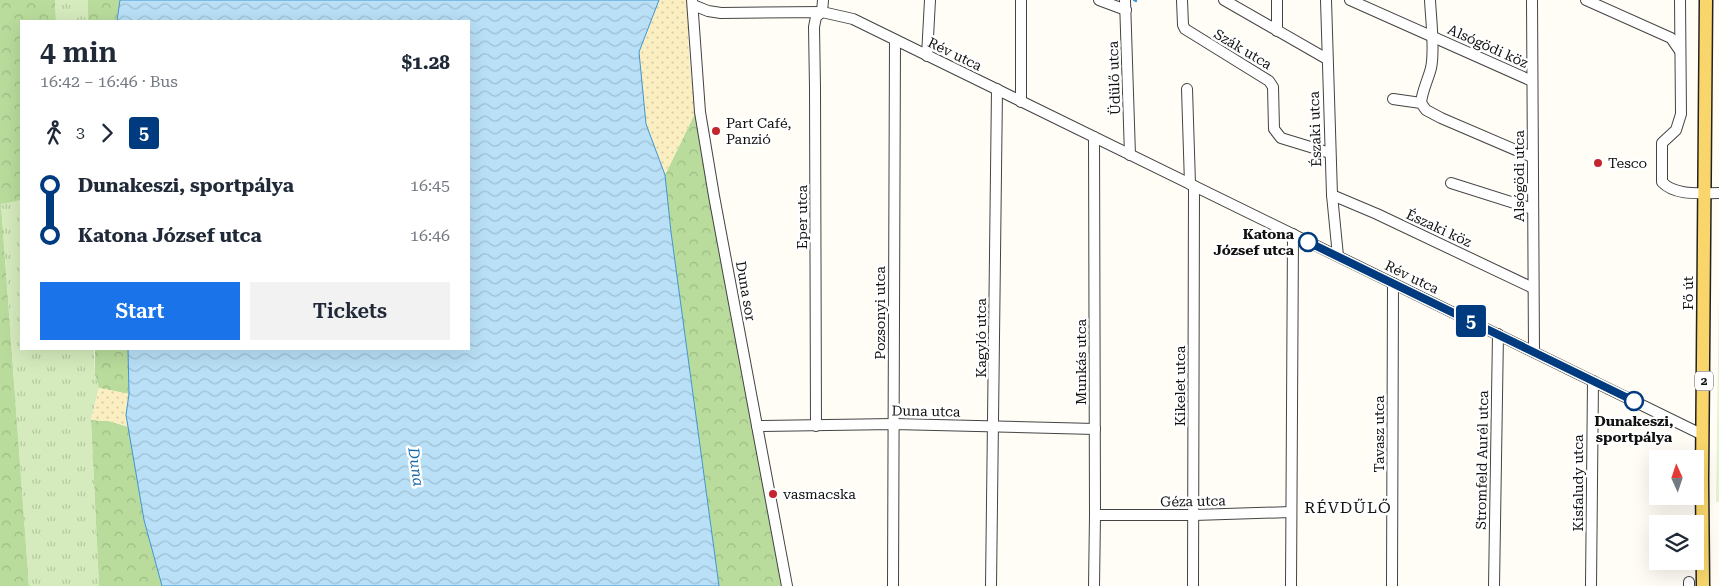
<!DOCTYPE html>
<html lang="en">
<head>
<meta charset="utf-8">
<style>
  :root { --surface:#fff; --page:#f2f2f3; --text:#1f2937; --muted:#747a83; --accent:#1a73e8 }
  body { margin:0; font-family:"Roboto Serif",serif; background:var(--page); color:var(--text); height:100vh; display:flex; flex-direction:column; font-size:19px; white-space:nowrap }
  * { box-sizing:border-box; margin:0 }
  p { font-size:16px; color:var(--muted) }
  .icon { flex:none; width:28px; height:28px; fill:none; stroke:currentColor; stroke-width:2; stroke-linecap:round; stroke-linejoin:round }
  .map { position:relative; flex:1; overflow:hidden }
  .panel { position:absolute; left:20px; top:20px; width:450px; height:330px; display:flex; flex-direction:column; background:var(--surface); border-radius:0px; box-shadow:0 5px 20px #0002 }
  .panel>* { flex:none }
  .badge { padding:0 10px; border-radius:4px; font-size:18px; line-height:32px }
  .needle { width:32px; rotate:357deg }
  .buttons { position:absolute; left:1649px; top:450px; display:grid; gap:10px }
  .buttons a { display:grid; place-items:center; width:55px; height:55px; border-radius:0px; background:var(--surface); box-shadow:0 5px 20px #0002; font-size:25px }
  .map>.badge { position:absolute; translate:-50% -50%; box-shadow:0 0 0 2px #fff }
  .legs { display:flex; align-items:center; gap:8px; height:55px; padding:0 20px; font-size:16px }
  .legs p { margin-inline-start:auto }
  .head { display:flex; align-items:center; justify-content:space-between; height:85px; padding:0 20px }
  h1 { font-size:28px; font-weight:600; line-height:38px }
  .primary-button { display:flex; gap:10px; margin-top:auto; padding:10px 20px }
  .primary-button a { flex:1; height:58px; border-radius:0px; background:var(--accent); color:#fff; font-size:20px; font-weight:600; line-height:58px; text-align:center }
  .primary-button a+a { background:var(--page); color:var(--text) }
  ul { padding:0 20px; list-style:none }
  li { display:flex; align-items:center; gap:18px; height:50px; font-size:19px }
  li i { display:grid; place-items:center; width:8px; height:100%; margin:0 6px; background:currentColor }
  li i::after { content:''; width:12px; height:12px; margin:-6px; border:4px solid; border-radius:50%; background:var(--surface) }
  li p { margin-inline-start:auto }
  li:first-child i { background:linear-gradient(#0000 50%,currentColor 0) }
  li:last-child i { background:linear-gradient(currentColor 50%,#0000 0) }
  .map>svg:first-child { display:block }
  .grass { fill:url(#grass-tufts) }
  .forest { fill:url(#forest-crowns) }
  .sand { fill:url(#sand-dots) }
  .pitch { fill:#e6f2cf }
  .water { fill:url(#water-waves); stroke:#3f96cf }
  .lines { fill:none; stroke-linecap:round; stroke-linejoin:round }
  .stream { stroke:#3f96cf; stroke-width:2.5 }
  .minor-casing { stroke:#444; stroke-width:12 }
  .major-casing { stroke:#222; stroke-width:15 }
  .minor { stroke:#fff; stroke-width:10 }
  .major { stroke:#f9d66b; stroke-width:12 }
  .line-1-casing { stroke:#fff; stroke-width:11 }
  .line-1 { stroke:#003b80; stroke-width:8 }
  .poi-dot { fill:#c4262e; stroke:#fff; stroke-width:2 }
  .stop-1-dot { fill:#fff; stroke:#003b80; stroke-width:2.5 }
  .labels { text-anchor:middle; stroke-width:5; stroke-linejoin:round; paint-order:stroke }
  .shield { fill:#fff; stroke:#585858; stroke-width:1 }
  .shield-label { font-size:12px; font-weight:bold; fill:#111 }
  .street-label { font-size:14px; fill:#111; stroke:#fff }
  .poi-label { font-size:14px; fill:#111; stroke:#fff; text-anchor:start }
  .stop-label { font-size:14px; font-weight:bold; fill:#111; stroke:#fff; text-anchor:end }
  .water-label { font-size:15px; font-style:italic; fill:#1768a6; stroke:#fff }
  .quarter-label { font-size:16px; letter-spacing:1px; fill:#111; stroke:#fff }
</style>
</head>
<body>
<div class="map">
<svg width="1719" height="586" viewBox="0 0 1719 586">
  <defs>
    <pattern id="grass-tufts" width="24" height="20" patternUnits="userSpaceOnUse" patternTransform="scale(1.25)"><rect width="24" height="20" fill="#d5ebbd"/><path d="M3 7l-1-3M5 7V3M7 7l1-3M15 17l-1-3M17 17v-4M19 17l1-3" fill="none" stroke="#b6c8a1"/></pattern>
    <pattern id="forest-crowns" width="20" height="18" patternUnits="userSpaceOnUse" patternTransform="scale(1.25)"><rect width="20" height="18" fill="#b9dc9c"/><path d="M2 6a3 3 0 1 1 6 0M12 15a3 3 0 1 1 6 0" fill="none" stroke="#9ebc85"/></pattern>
    <pattern id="sand-dots" width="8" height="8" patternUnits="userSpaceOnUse" patternTransform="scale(1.25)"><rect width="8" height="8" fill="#fbeec1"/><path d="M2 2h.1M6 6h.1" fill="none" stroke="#d6cba5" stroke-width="1.8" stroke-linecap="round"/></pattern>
    <pattern id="water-waves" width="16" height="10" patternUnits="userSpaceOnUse" patternTransform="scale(1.25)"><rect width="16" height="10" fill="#b9e0f7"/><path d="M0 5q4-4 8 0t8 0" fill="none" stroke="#9ebfd3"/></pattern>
  </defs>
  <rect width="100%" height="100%" fill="#fffdf5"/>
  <!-- grass -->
  <g class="grass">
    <path d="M 55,0 L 88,0 L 88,21 L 56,21 Z"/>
    <path d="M 21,200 L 21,349 L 94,349 L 95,375 L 99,388 L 91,420 L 99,586 L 29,586 L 1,203 Z"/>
  </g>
  <!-- forest -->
  <g class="forest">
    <path d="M 0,0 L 55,0 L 56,21 L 21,21 L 21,200 L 1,204 L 29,586 L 0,586 Z"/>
    <path d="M 88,0 L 120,0 L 117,21 L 88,21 Z"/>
    <path d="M 695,113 L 790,586 L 719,586 L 671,232 L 665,175 Z"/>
    <path d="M 95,349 L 128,349 L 129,394 L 99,388 L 95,375 Z"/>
    <path d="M 91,420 L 109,421 L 129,427 L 144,520 L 162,586 L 99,586 Z"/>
  </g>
  <!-- sand -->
  <g class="sand">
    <path d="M 659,0 L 687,0 L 689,54 L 695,113 L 665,175 L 646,124 L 638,52 Z"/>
    <path d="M 99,388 L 129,394 L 126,414 L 129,427 L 109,421 L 91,420 Z"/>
  </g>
  <!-- pitch -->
  <path class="pitch" d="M 1719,289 L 1719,502 L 1716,502 Z"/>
  <!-- water -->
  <path class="water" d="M 120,0 L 659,0 L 639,52 L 646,124 L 665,175 L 671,232 L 719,586 L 162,586 L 144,520 L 126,415 L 129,394 L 128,349 L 469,349 L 469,21 L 117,21 Z"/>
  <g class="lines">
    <!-- stream -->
    <path class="stream" d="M 1134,0 L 1136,1"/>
    <defs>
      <g id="minor">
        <path d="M 692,0 L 700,112 L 714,196 L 787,586"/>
        <path d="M 1021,0 L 1021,102"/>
        <path d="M 1099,0 L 1126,10"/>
        <path d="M 1125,0 L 1130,155"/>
        <path d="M 1182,0 L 1183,25 L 1185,29 L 1269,81 L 1273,87 L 1274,129 L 1281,138 L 1330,153"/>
        <path d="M 1224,0 L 1327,59"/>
        <path d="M 1277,0 L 1277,31"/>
        <path d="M 1326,0 L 1332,195 L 1338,256"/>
        <path d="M 1350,0 L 1532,81"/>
        <path d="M 1532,0 L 1534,352"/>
        <path d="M 1586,0 L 1671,38 L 1680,51"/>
        <path d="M 1680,0 L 1681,114 L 1676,130 L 1662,143 L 1662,182 C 1675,196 1700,193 1719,193"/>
        <path d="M 693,5 L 708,11 L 721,13 L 822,12 L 853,19 L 1703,435"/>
        <path d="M 822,12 L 823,0"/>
        <path d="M 927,56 L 930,0"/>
        <path d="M 1187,89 L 1190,184"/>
        <path d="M 1393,99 L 1421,103 L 1426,110 L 1441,118 L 1532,157"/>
        <path d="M 1421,103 C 1422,91 1428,80 1431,68 C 1435,50 1431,20 1430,0"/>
        <path d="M 1451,183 L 1533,209"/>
        <path d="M 1332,195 L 1377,214 L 1533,288"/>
        <path d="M 757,426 L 894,424 L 1095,429"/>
        <path d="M 816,426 L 815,88 L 814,27 L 816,17 L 822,12"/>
        <path d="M 1095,515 L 1194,515 L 1291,512"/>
        <path d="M 1689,582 L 1689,586"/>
        <path d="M 893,586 L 895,40"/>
        <path d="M 991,586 L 997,89"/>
        <path d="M 1094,586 L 1095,515 L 1094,137"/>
        <path d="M 1193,586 L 1194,186"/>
        <path d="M 1291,586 L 1293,234"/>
        <path d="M 1392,586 L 1393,283"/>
        <path d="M 1494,586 L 1498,334"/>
        <path d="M 1591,586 L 1593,381"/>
      </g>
      <path id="major" d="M 1703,586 L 1702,480 L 1706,0"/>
    </defs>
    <!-- minor casing -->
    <use href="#minor" class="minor-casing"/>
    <!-- major casing -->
    <use href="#major" class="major-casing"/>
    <!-- minor -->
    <use href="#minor" class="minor"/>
    <!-- major -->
    <use href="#major" class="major"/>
  </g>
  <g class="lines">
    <defs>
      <path id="line-1" d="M 1308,242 L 1634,401"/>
    </defs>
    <!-- line-1 casing -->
    <use href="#line-1" class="line-1-casing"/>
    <!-- line-1 -->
    <use href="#line-1" class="line-1"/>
  </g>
  <!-- markers -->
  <g class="poi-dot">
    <circle cx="716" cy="131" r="5"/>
    <circle cx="1598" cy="163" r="5"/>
    <circle cx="773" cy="494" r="5"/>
  </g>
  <g class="stop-1-dot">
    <circle cx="1308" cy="242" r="9"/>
    <circle cx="1634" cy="401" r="9"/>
  </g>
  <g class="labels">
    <!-- shield labels -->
    <rect class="shield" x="1695" y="371.5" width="18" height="19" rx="4"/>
    <g class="shield-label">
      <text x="1704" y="385">2</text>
    </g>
    <!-- street labels -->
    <g class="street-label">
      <text transform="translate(1488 46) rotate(24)" y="5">Alsógödi köz</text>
      <text transform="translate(1243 49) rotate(31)" y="5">Szák utca</text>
      <text transform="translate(955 54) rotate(26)" y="5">Rév utca</text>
      <text transform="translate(1114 78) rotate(-92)" y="5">Üdülő utca</text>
      <text transform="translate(1315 129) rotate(-92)" y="5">Északi utca</text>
      <text transform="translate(1519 176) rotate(-90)" y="5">Alsógödi utca</text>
      <text transform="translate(802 217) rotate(-90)" y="5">Eper utca</text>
      <text transform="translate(1439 228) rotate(25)" y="5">Északi köz</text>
      <text transform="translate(1412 277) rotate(26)" y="5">Rév utca</text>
      <text transform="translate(746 291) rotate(80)" y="5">Duna sor</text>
      <text transform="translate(1688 293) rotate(-90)" y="5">Fő út</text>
      <text transform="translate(880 313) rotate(-90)" y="5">Pozsonyi utca</text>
      <text transform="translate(981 338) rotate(-90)" y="5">Kagyló utca</text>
      <text transform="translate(1081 362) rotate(-90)" y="5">Munkás utca</text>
      <text transform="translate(1180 386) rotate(-90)" y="5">Kikelet utca</text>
      <text transform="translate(926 411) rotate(1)" y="5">Duna utca</text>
      <text transform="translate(1379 434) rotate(-90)" y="5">Tavasz utca</text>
      <text transform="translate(1482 460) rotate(-89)" y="5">Stromfeld Aurél utca</text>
      <text transform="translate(1578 483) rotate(-90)" y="5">Kisfaludy utca</text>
      <text transform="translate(1193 501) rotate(-1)" y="5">Géza utca</text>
    </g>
    <!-- poi labels -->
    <g class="poi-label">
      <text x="726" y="128">Part Café,<tspan x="726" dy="16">Panzió</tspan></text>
      <text x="1608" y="168">Tesco</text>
      <text x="783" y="499">vasmacska</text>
    </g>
    <!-- stop labels -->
    <g class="stop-label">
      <text x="1294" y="239">Katona<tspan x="1294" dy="16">József utca</tspan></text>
      <text x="1634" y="426" text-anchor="middle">Dunakeszi,<tspan x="1634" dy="16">sportpálya</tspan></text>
    </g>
    <!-- water labels -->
    <g class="water-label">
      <text transform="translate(416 467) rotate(82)" y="5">Duna</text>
    </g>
    <!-- quarter labels -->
    <g class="quarter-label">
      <text x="1348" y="513">RÉVDŰLŐ</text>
    </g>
  </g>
</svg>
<div class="buttons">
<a><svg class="needle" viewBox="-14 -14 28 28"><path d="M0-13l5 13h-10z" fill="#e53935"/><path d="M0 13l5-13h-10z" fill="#747a83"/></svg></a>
<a><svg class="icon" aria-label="layers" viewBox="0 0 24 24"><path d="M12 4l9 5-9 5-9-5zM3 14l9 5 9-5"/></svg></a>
</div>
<b class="badge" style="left:1471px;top:321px;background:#003b80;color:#fff">5</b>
<section class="panel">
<div class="head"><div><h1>4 min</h1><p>16:42 – 16:46 · Bus</p></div><b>$1.28</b></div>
<div class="legs"><svg class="icon" aria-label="walk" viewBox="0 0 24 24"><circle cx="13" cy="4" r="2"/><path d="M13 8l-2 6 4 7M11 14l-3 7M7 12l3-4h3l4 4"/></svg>3<svg class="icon" aria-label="forward" viewBox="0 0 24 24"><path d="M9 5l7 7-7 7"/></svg><b class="badge" style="background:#003b80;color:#fff">5</b></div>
<ul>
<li><i style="color:#003b80"></i><b>Dunakeszi, sportpálya</b><p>16:45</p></li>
<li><i style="color:#003b80"></i><b>Katona József utca</b><p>16:46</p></li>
</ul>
<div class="primary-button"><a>Start</a><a>Tickets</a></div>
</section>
</div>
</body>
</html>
